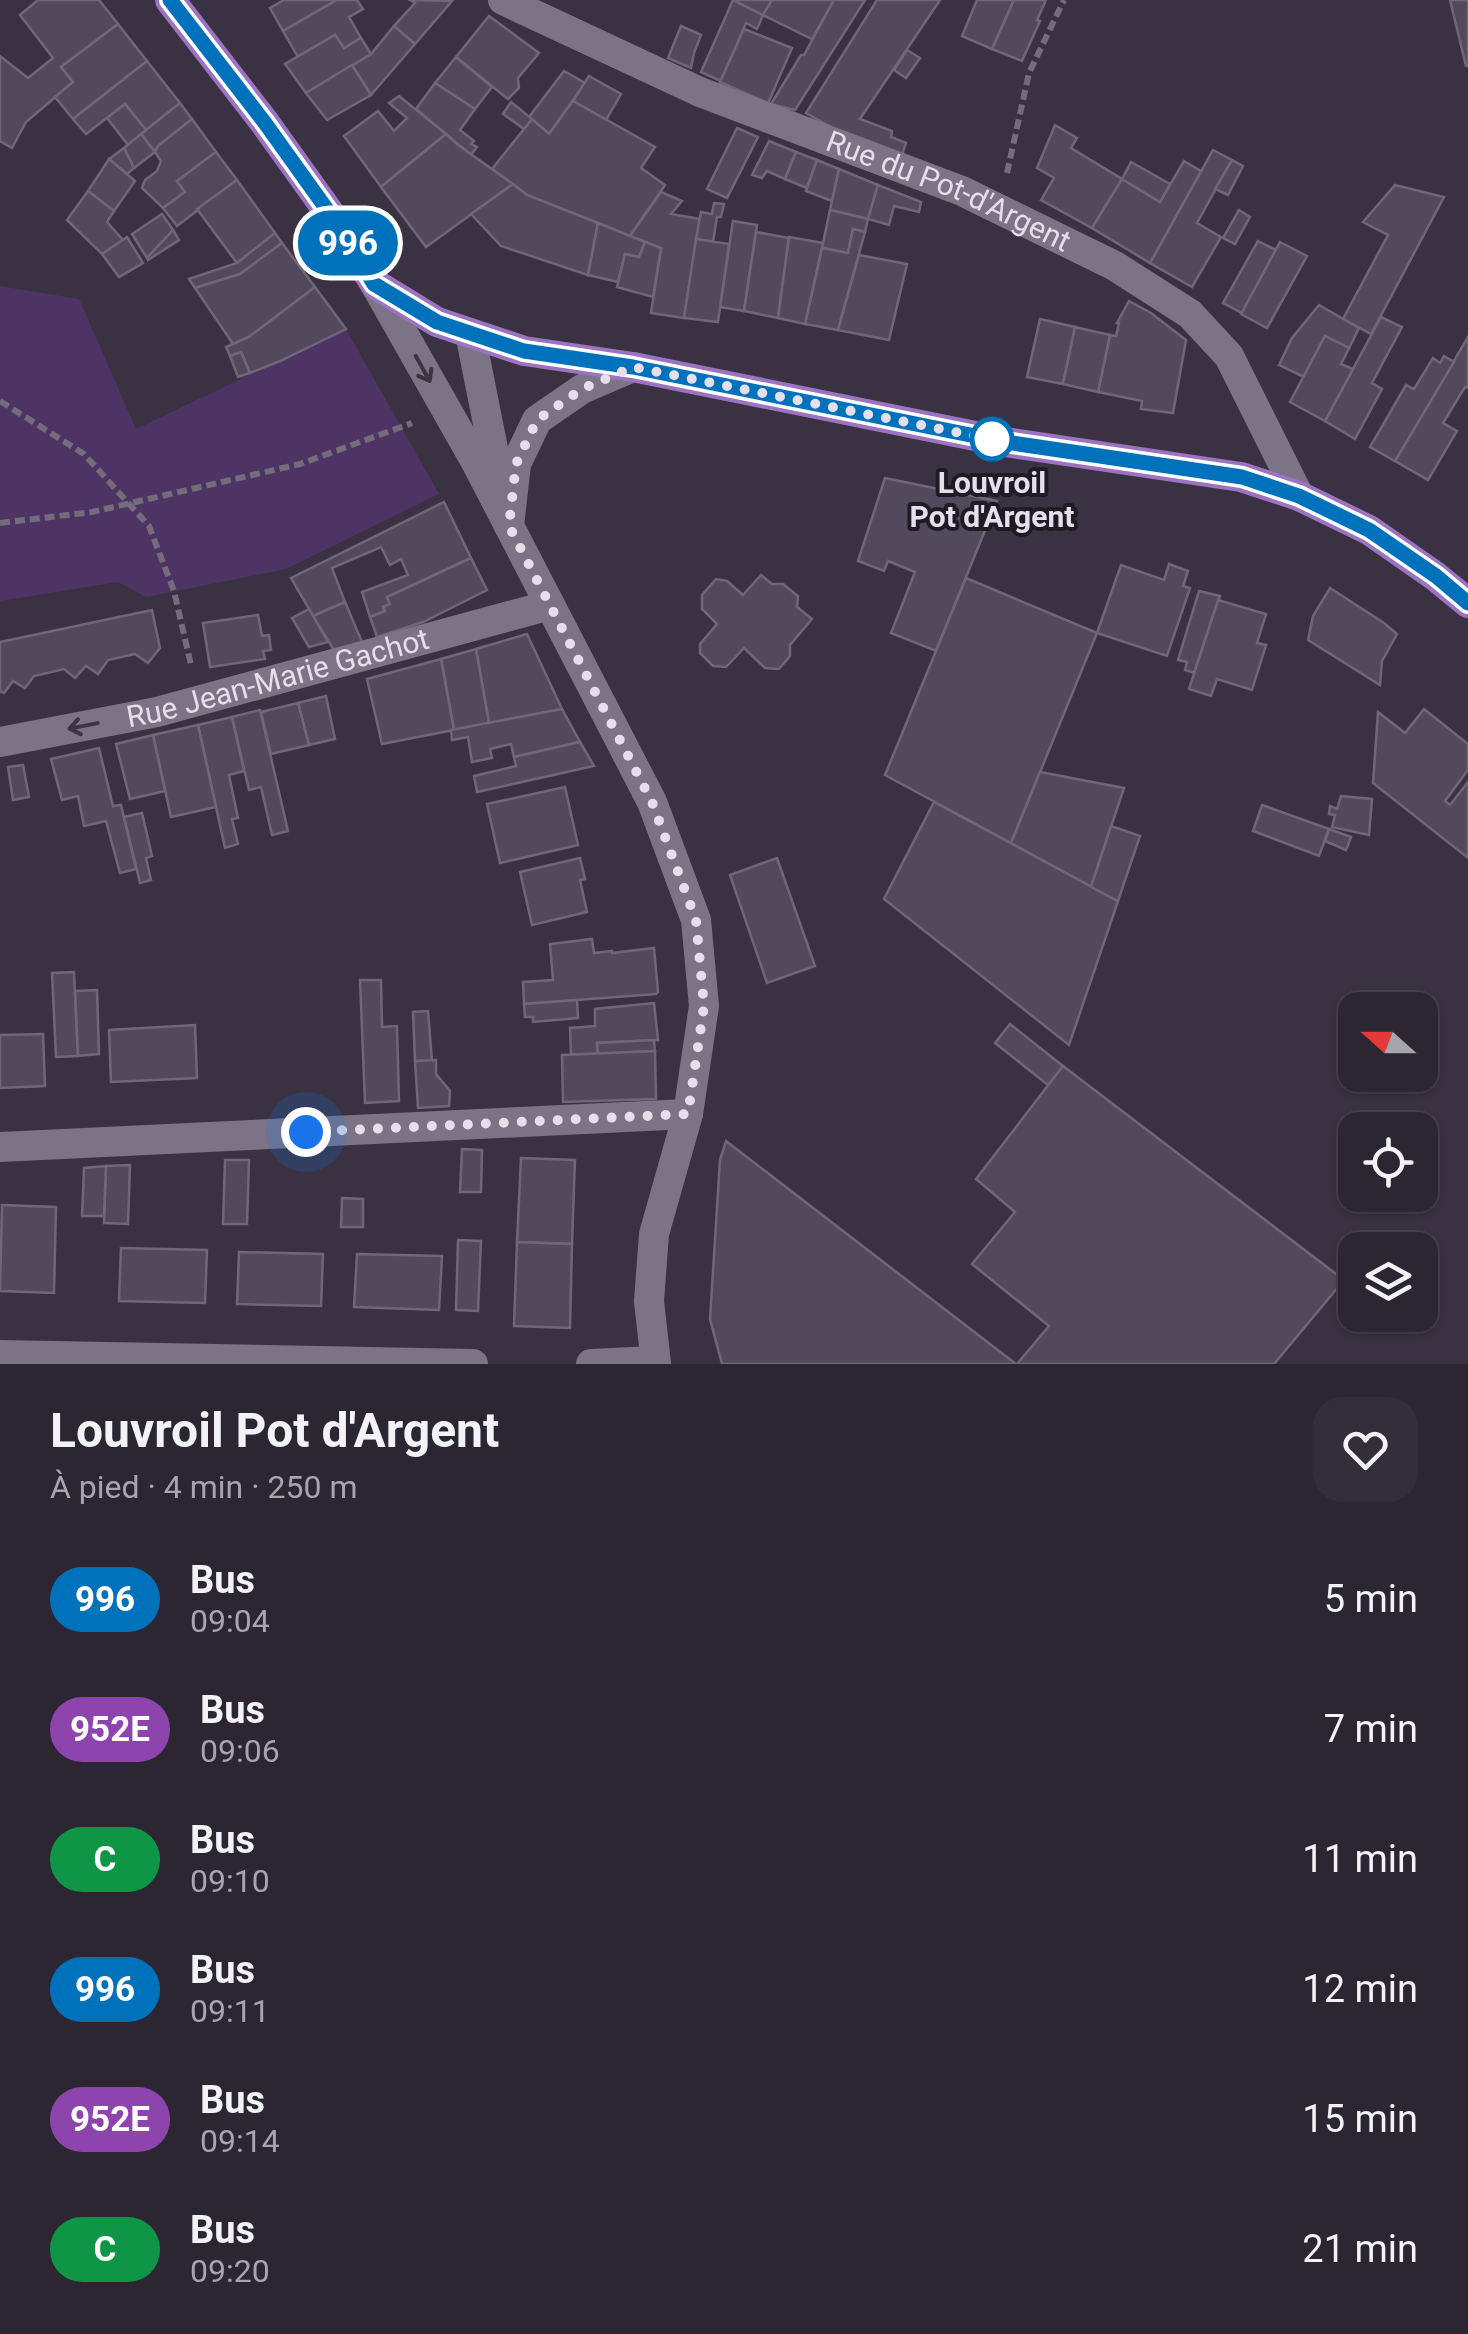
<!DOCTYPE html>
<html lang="fr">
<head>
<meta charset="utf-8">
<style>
  :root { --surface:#2c2632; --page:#342e3a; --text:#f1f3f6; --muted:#a6a5ac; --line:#48434d }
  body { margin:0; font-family:Roboto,sans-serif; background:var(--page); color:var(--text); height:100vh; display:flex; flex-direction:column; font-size:38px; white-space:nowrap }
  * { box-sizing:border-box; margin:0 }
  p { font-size:32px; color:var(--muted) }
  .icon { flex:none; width:55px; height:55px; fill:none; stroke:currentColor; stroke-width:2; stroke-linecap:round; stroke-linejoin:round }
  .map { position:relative; height:1364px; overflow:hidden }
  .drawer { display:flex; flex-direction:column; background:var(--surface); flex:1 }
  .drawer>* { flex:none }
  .badge { padding:0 20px; border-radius:32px; font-size:35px; line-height:65px }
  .needle { width:65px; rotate:291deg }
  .tools { position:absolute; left:1338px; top:992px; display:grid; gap:20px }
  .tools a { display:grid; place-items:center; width:100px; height:100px; border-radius:20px; background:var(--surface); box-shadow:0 2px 8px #0004,0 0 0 2px var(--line); font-size:50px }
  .you { position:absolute; width:50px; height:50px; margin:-25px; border:8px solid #fff; border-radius:50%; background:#1a73e8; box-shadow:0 0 0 15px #1a73e833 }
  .map>.badge { position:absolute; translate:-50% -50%; box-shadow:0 0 0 5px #fff }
  .round { display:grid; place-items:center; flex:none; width:105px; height:105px; border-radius:30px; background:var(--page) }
  .overview { display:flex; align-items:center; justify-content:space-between; height:170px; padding:0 50px }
  h1 { font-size:48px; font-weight:700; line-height:75px }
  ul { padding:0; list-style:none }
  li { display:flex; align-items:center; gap:30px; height:130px; padding:0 50px }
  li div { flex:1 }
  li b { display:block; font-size:38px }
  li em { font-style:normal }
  li .badge { min-width:110px; font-weight:700; text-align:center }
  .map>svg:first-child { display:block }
  .green { fill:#4d3465 }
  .building { fill:#524a5c; stroke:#6f6779; stroke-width:2.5 }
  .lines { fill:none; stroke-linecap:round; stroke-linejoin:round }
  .path { stroke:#736c7b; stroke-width:6; stroke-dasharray:10 5; stroke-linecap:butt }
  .minor { stroke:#7c7386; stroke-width:30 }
  .major { stroke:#9b73c0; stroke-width:30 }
  .oneway { stroke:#3b3541 }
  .line-casing { stroke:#fff; stroke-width:22 }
  .line { stroke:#0072bc; stroke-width:15 }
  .walk { stroke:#e4dfea; stroke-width:10; stroke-dasharray:0 18 }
  .stop-dot { fill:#fff; stroke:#0072bc; stroke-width:5 }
  .labels { text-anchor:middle; stroke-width:8; stroke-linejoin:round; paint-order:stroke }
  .street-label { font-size:30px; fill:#e4dfea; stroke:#1f1b23 }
  .stop-label { font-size:30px; font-weight:bold; fill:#e4dfea; stroke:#1f1b23 }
</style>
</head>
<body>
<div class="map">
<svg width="1468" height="1364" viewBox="0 0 1468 1364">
  <rect width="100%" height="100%" fill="#3a3242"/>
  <!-- green -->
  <path class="green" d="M 0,286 L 79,299 L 136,429 L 346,329 L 439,494 L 286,569 L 146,597 L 118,582 L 0,601 Z"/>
  <!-- building -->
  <g class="building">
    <path d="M 38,0 L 99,0 L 118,24 L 61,67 L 73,82 L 26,122 L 12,148 L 0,141 L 0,56 L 28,78 L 53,58 L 20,15 Z"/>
    <path d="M 284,0 L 337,0 L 283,31 L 270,8 Z"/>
    <path d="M 337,0 L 357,0 L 363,9 L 349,17 L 361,38 L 344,48 L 335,35 L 298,57 L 283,31 Z"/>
    <path d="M 410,0 L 452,1 L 415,44 L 394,26 L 415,3 Z"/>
    <path d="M 733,0 L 763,15 L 757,29 L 746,23 L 721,81 L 701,72 Z"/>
    <path d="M 733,0 L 772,0 L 763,15 Z"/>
    <path d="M 772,0 L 834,0 L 812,39 L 763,15 Z"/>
    <path d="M 834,0 L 865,0 L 795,110 L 771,104 L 801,55 L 804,55 Z"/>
    <path d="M 877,0 L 940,0 L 860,119 L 892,131 L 891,137 L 906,143 L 902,155 L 849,137 L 806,113 Z"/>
    <path d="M 977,0 L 1014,0 L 992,49 L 962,36 Z"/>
    <path d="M 1014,0 L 1046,0 L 1037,20 L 1040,21 L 1022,61 L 992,49 Z"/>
    <path d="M 1450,0 L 1468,0 L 1468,66 L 1466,66 Z"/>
    <path d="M 489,16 L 539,53 L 518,78 L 519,88 L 508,99 L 456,57 Z"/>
    <path d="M 118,24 L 147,61 L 73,119 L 55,97 L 73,82 L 61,67 Z"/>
    <path d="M 394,26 L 415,44 L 371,95 L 352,65 L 371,54 Z"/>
    <path d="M 681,26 L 701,35 L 694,53 L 691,68 L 668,58 Z"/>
    <path d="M 744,29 L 792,48 L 768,103 L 720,82 Z"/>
    <path d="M 335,35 L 344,48 L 361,38 L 371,54 L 306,93 L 285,64 Z"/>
    <path d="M 907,50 L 920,58 L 906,78 L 894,70 Z"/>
    <path d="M 456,57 L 492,87 L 475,109 L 435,83 Z"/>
    <path d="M 147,61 L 180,103 L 146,130 L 125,104 L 86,134 L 73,119 Z"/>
    <path d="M 352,65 L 371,95 L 327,120 L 306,93 Z"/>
    <path d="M 564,71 L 585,83 L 549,134 L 529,117 Z"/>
    <path d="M 589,76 L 621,94 L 606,120 L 573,101 Z"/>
    <path d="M 435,83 L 475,109 L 460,130 L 474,141 L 471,144 L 477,147 L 471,155 L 416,109 Z"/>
    <path d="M 399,96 L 446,134 L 381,187 L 344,136 L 378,111 L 394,131 L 407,118 L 389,103 Z"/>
    <path d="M 573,101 L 655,147 L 641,168 L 665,185 L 630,236 L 527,195 L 492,169 L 532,119 L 549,134 Z"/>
    <path d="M 511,102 L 532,119 L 524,129 L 503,114 Z"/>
    <path d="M 180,103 L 192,119 L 158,146 L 155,152 L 141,134 Z"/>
    <path d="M 125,104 L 146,130 L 128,145 L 107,118 Z"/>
    <path d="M 192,119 L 216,152 L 177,181 L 185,192 L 163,208 L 142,188 L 145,180 L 157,171 L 161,161 L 155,152 L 158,146 Z"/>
    <path d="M 1055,125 L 1077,138 L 1071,148 L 1122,179 L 1092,228 L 1041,200 L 1054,178 L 1037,168 Z"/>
    <path d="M 737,128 L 758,137 L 727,198 L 707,189 Z"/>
    <path d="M 141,134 L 155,152 L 134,168 L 124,148 Z"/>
    <path d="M 446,134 L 458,145 L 513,184 L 426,247 L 381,187 Z"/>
    <path d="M 769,141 L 796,152 L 785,179 L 767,171 L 762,178 L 752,175 Z"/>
    <path d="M 124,148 L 134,168 L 127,174 L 109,159 Z"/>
    <path d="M 1213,150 L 1232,160 L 1197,223 L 1221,237 L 1192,287 L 1150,263 Z"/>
    <path d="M 216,152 L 237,180 L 177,226 L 163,208 L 185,192 L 177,181 Z"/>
    <path d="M 796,152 L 817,160 L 807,188 L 785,179 Z"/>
    <path d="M 109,159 L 135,181 L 114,211 L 88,191 Z"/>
    <path d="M 817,160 L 839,169 L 832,201 L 806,191 Z"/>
    <path d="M 1232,160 L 1243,166 L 1228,195 L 1215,189 Z"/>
    <path d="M 1184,161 L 1201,171 L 1150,263 L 1092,228 L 1122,179 L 1160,202 Z"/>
    <path d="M 1131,162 L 1170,184 L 1160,202 L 1122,179 Z"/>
    <path d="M 839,169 L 878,185 L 868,219 L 830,210 Z"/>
    <path d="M 237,180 L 275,233 L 237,263 L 197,209 Z"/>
    <path d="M 513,184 L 527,195 L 598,223 L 588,275 L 501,246 L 471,214 Z"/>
    <path d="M 878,185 L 921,202 L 919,212 L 894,206 L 889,225 L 868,219 Z"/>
    <path d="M 1395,185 L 1444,197 L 1371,334 L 1343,319 L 1388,235 L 1363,222 Z"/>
    <path d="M 88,191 L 114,211 L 107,222 L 123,240 L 102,254 L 67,220 Z"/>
    <path d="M 661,192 L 682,201 L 671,214 L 700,219 L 684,318 L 651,313 L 661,248 L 630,236 Z"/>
    <path d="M 714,203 L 724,204 L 721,217 L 717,217 L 713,242 L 696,239 L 701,212 L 712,214 Z"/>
    <path d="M 830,210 L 868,219 L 865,232 L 853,229 L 848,253 L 822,248 Z"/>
    <path d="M 1239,210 L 1250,217 L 1235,244 L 1223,238 Z"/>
    <path d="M 162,214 L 173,230 L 147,258 L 132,234 Z"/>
    <path d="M 733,221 L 757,225 L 744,311 L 720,307 Z"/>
    <path d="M 598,223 L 645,242 L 639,257 L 625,254 L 618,282 L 588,275 Z"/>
    <path d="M 853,229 L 865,232 L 838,330 L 805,324 L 822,248 L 848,253 Z"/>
    <path d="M 173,230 L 179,240 L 148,260 L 147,258 Z"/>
    <path d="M 756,232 L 789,238 L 778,318 L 744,311 Z"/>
    <path d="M 275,233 L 282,243 L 240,274 L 195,288 L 189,279 L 237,263 Z"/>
    <path d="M 127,237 L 143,263 L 119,277 L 102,254 Z"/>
    <path d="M 789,237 L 823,243 L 805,324 L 778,318 Z"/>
    <path d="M 696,239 L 729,244 L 718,322 L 684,318 Z"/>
    <path d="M 1258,241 L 1276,250 L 1242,313 L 1223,303 Z"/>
    <path d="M 645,242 L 661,248 L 653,297 L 617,287 L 625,254 L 639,257 Z"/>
    <path d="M 1280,242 L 1307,256 L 1267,328 L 1241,314 Z"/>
    <path d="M 282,243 L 315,287 L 249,337 L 233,344 L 195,288 L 240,274 Z"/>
    <path d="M 859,255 L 907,264 L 889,340 L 838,330 Z"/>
    <path d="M 315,287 L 346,329 L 280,361 L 250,373 L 241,352 L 230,356 L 226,347 L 249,337 Z"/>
    <path d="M 1129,301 L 1151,313 L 1186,340 L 1173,413 L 1141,409 L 1142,401 L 1098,392 L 1110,335 L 1116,336 L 1119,323 L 1117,323 Z"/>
    <path d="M 1319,305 L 1359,328 L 1349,348 L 1325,336 L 1304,377 L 1279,365 L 1292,338 Z"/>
    <path d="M 1381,317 L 1402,327 L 1372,383 L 1382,389 L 1355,439 L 1325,421 Z"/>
    <path d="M 1040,319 L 1075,327 L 1063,384 L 1027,377 Z"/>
    <path d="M 1075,327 L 1110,335 L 1098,392 L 1063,384 Z"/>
    <path d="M 1325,336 L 1349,348 L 1341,364 L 1353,369 L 1325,421 L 1290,402 Z"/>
    <path d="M 1468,337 L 1468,388 L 1465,387 L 1443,423 L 1457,431 L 1428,480 L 1395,461 Z"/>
    <path d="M 241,352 L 250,373 L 238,377 L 230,356 Z"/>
    <path d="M 1444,356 L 1454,362 L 1395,461 L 1370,447 L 1406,385 L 1414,389 L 1433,358 L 1440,363 Z"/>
    <path d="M 885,478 L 997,501 L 936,651 L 891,633 L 915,572 L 888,561 L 884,571 L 858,561 Z"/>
    <path d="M 444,502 L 471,558 L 387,597 L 390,604 L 383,607 L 385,611 L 370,617 L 362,592 L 408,575 L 401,559 L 390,565 L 381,547 L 332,568 L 345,602 L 313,616 L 291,578 Z"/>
    <path d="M 471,558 L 487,590 L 423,622 L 377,637 L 370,617 L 385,611 L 383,607 L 390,604 L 387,597 Z"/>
    <path d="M 1169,564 L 1188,571 L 1183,586 L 1190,588 L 1167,656 L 1097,633 L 1121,565 L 1164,580 Z"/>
    <path d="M 761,575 L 772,584 L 783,584 L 798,596 L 797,607 L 812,619 L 790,645 L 790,656 L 779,669 L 765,668 L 744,648 L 726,667 L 713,666 L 700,653 L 700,644 L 717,624 L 702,609 L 702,595 L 716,579 L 727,581 L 743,595 Z"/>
    <path d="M 966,578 L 1097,633 L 1011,843 L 885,775 Z"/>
    <path d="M 1330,588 L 1384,623 L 1397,634 L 1382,661 L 1380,685 L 1308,640 L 1313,616 Z"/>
    <path d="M 1199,591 L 1220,596 L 1194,673 L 1185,670 L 1187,662 L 1178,660 Z"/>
    <path d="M 1218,600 L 1266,614 L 1257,643 L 1266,645 L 1252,690 L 1217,679 L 1211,696 L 1189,689 Z"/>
    <path d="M 345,602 L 362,642 L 335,652 L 313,616 Z"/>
    <path d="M 309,609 L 313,616 L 328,642 L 309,647 L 292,618 Z"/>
    <path d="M 152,610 L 160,648 L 148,663 L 135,654 L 108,660 L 98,674 L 86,666 L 75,678 L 64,669 L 34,676 L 25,688 L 13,681 L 4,693 L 0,691 L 0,642 Z"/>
    <path d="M 258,615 L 262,636 L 269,635 L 271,650 L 263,651 L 265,659 L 210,667 L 203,623 Z"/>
    <path d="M 527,634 L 562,709 L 489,723 L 476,649 Z"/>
    <path d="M 476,649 L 489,723 L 454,730 L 441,659 Z"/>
    <path d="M 441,659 L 454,730 L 382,744 L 367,679 Z"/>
    <path d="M 326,696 L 335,739 L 309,745 L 298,703 Z"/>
    <path d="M 298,703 L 309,745 L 271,754 L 261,712 Z"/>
    <path d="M 562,709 L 580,742 L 514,757 L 511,744 L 490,749 L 492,758 L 472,762 L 468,737 L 452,740 L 451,730 Z"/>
    <path d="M 1424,709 L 1468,744 L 1468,770 L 1445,801 L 1450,805 L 1468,782 L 1468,858 L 1373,783 L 1378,712 L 1405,733 Z"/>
    <path d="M 260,710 L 288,831 L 272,835 L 261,787 L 249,790 L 232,717 Z"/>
    <path d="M 232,717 L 244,771 L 229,775 L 238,818 L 232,819 L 238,844 L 225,848 L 198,725 Z"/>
    <path d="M 198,725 L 216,807 L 171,817 L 153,735 Z"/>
    <path d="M 153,735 L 165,791 L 130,799 L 116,744 Z"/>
    <path d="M 580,742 L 594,766 L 477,792 L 474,776 L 516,766 L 514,757 Z"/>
    <path d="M 99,748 L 113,806 L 121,805 L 136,869 L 120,873 L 106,821 L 84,826 L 78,796 L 62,800 L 51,759 Z"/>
    <path d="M 23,765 L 29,797 L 13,800 L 8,767 Z"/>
    <path d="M 1040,772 L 1124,788 L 1091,887 L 1011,843 Z"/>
    <path d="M 565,787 L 578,845 L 500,863 L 487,804 Z"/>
    <path d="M 1341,796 L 1372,799 L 1369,835 L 1332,827 L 1335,815 L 1329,814 L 1330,806 L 1337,809 Z"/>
    <path d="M 934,802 L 1118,901 L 1069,1045 L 884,899 Z"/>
    <path d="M 1262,805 L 1329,829 L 1319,856 L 1253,831 Z"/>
    <path d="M 142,813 L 152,856 L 146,858 L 151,880 L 140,883 L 124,817 Z"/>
    <path d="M 1111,826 L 1140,836 L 1118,901 L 1091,887 Z"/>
    <path d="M 1329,829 L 1351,837 L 1346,850 L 1325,841 Z"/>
    <path d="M 580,858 L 585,879 L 580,880 L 587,912 L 532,925 L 520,872 Z"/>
    <path d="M 777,858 L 815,966 L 767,983 L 730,875 Z"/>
    <path d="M 592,939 L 594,953 L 612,951 L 612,953 L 654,948 L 658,992 L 656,994 L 524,1004 L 523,982 L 553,980 L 550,944 Z"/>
    <path d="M 74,972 L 78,1056 L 56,1057 L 52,973 Z"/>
    <path d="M 360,980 L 381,980 L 382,1027 L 397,1026 L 399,1101 L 365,1103 Z"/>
    <path d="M 97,990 L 99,1054 L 78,1056 L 75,991 Z"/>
    <path d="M 577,1000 L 578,1018 L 533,1022 L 533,1017 L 525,1017 L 524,1004 Z"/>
    <path d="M 654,1003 L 658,1040 L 597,1043 L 598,1054 L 571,1055 L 570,1028 L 595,1026 L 595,1009 Z"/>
    <path d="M 428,1011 L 432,1061 L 415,1061 L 413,1012 Z"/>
    <path d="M 1010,1024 L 1063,1066 L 1048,1085 L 995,1043 Z"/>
    <path d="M 195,1025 L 197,1078 L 111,1082 L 109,1030 Z"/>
    <path d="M 43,1034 L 45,1086 L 0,1088 L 0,1035 Z"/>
    <path d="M 654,1040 L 655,1051 L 598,1054 L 597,1043 Z"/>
    <path d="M 655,1051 L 656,1099 L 563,1102 L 562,1055 Z"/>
    <path d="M 436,1060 L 436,1074 L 450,1091 L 449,1106 L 418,1108 L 415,1061 Z"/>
    <path d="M 1063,1066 L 1344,1280 L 1274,1364 L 1017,1364 L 1049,1326 L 972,1264 L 1015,1212 L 976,1179 Z"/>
    <path d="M 726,1141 L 1016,1364 L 722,1364 L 710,1319 L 720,1160 Z"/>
    <path d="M 462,1149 L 482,1150 L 481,1192 L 460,1192 Z"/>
    <path d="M 521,1158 L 575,1160 L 572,1244 L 517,1242 Z"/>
    <path d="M 225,1160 L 249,1160 L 247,1224 L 223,1224 Z"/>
    <path d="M 130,1165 L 128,1224 L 104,1223 L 106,1166 Z"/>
    <path d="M 106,1166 L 104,1216 L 82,1216 L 84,1168 Z"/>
    <path d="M 342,1198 L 363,1199 L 363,1227 L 341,1227 Z"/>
    <path d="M 2,1205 L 56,1207 L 54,1293 L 0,1291 Z"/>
    <path d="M 458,1240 L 481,1241 L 478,1311 L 456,1310 Z"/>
    <path d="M 517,1242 L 572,1244 L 570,1328 L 514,1326 Z"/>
    <path d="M 121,1248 L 207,1250 L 205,1303 L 119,1301 Z"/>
    <path d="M 239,1252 L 323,1254 L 321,1306 L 237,1304 Z"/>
    <path d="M 357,1254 L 442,1256 L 439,1310 L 354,1307 Z"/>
  </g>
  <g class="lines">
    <!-- path -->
    <g class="path">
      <path d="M 1007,173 L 1029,73 L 1064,0"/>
      <path d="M 0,401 L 84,454 L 149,526 L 174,591 L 191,665"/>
      <path d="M 0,523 L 92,512 L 300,464 L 412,423"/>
    </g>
    <!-- minor -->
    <g class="minor">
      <path id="s1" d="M 503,0 L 700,92 L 962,191 L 1115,266 L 1190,314 L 1229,356 L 1299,496"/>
      <path d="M 375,284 L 476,462 L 652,802 L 696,920 L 704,1006 L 688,1114 L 654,1234 L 649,1301 L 656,1364"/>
      <path d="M 470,333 L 501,489"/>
      <path d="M 509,526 L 516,464 L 537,420 L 582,389 L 633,367"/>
      <path id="s2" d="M 0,742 L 157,712 L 550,605"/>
      <path d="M 0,1147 L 688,1114"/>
      <path d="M 0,1355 L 473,1364"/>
      <path d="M 591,1364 L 654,1361"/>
    </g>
    <!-- major -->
    <path class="major" d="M 170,0 L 265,123 L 333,218 L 375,284 L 437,322 L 524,351 L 633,367 L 1005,442 L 1241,477 L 1299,496 L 1369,530 L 1435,576 L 1468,603"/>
  </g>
  <!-- one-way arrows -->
  <defs><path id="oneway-shaft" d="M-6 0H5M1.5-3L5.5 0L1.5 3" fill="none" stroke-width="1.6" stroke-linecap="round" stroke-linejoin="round" transform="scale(2.5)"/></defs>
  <g class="oneway">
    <use href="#oneway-shaft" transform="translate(423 369) rotate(61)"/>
    <use href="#oneway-shaft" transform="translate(83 726) rotate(169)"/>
  </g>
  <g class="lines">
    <defs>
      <path id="line" d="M 170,0 L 265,123 L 333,218 L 374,284 L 437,322 L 524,351 L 633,367 L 1005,442 L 1242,477 L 1299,496 L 1369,530 L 1436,576 L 1468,603"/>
    </defs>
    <!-- line casing -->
    <use href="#line" class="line-casing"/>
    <!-- line -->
    <use href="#line" class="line"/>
    <!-- walk -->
    <path class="walk" d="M 306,1132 L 688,1114 L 704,1006 L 696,920 L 652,802 L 509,526 L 516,464 L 537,420 L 582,389 L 633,367 L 1005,442 L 992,439"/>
  </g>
  <!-- markers -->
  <circle class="stop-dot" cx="992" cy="439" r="20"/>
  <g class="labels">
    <!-- street labels -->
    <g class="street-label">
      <text dy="10" stroke="none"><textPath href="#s1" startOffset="485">Rue du Pot-d'Argent</textPath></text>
      <text dy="10" stroke="none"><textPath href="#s2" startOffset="285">Rue Jean-Marie Gachot</textPath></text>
    </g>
    <!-- stop labels -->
    <g class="stop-label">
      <text x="992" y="493">Louvroil<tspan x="992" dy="34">Pot d'Argent</tspan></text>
    </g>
  </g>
</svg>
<div class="tools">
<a><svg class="needle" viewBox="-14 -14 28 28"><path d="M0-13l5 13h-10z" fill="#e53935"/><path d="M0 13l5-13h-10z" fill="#a6a5ac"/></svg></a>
<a><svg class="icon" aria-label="locate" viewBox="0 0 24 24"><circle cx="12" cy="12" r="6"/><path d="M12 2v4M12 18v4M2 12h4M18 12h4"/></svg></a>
<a><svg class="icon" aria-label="layers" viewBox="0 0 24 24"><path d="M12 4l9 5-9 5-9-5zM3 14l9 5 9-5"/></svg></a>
</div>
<div class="you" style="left:306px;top:1132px"></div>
<b class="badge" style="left:348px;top:243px;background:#0072bc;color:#fff">996</b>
</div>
<section class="drawer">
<div class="overview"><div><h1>Louvroil Pot d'Argent</h1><p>À pied · 4 min · 250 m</p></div><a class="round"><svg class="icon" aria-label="heart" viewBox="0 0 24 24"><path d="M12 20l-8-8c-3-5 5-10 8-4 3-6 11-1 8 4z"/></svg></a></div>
<ul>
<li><span class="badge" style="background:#0072bc;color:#fff">996</span><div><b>Bus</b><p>09:04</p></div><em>5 min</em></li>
<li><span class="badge" style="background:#8e44ad;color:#fff">952E</span><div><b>Bus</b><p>09:06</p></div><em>7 min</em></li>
<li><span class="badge" style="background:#0f9546;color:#fff">C</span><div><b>Bus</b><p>09:10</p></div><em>11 min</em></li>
<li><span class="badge" style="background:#0072bc;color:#fff">996</span><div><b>Bus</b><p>09:11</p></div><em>12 min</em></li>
<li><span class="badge" style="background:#8e44ad;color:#fff">952E</span><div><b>Bus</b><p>09:14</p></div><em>15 min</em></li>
<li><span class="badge" style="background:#0f9546;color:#fff">C</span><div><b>Bus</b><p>09:20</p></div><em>21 min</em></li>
</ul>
</section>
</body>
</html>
